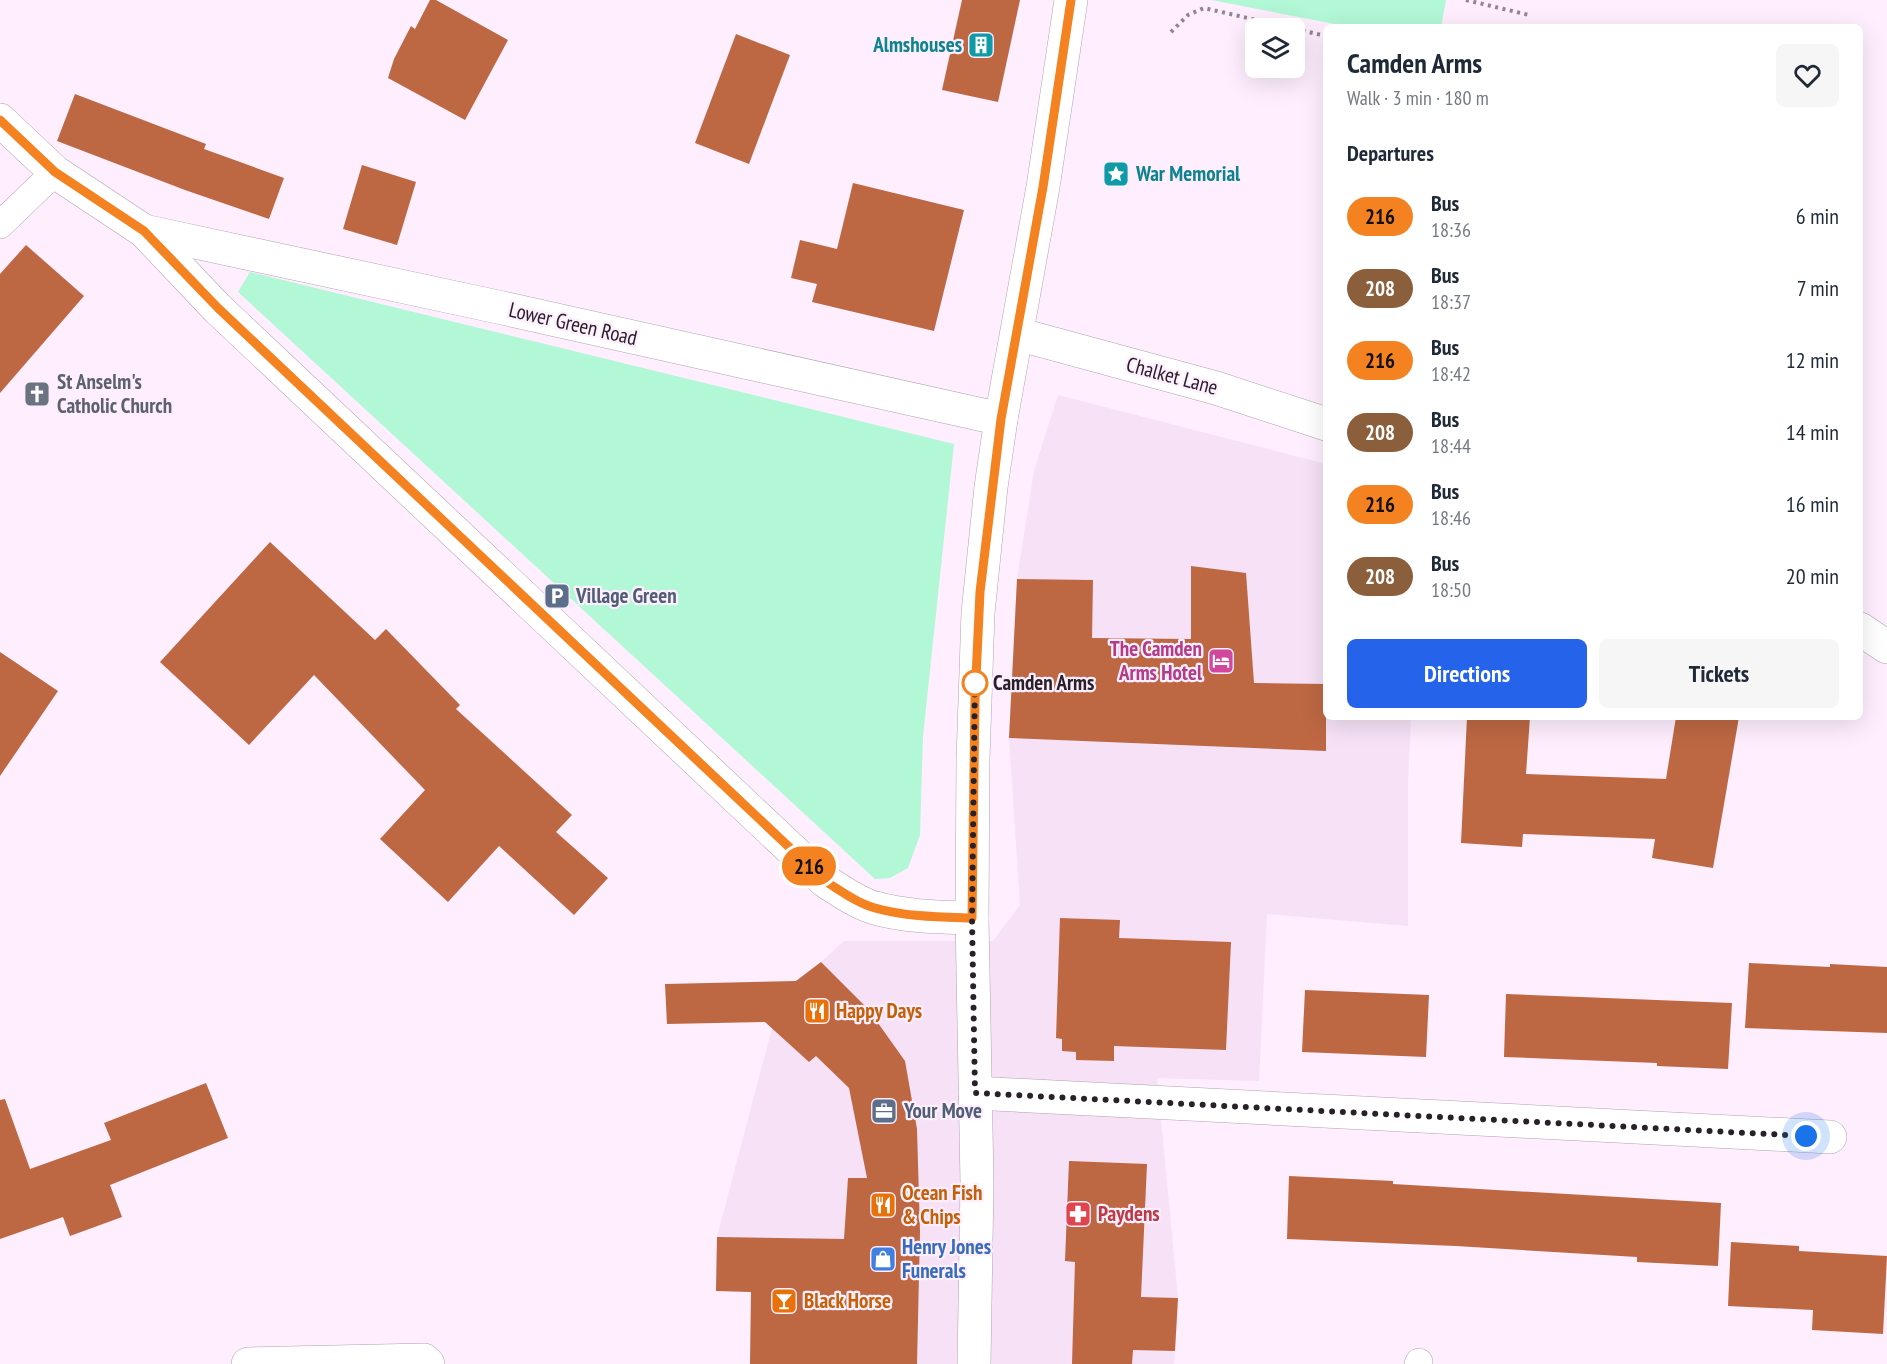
<!DOCTYPE html>
<html lang="en">
<head>
<meta charset="utf-8">
<style>
  :root { --surface:#fff; --page:#f6f6f7; --text:#1f2937; --muted:#747a83; --accent:#2563eb }
  body { margin:0; font-family:"PT Sans Narrow",sans-serif; background:var(--page); color:var(--text); height:100vh; display:flex; flex-direction:column; font-size:22px; white-space:nowrap }
  * { box-sizing:border-box; margin:0 }
  p { font-size:20px; color:var(--muted) }
  .icon { flex:none; width:33px; height:33px; fill:none; stroke:currentColor; stroke-width:2; stroke-linecap:round; stroke-linejoin:round }
  .map { position:relative; flex:1; overflow:hidden }
  .sheet { position:absolute; left:1323px; top:24px; width:540px; height:696px; display:flex; flex-direction:column; background:var(--surface); border-radius:9px; box-shadow:0 6px 24px #0002 }
  .sheet>* { flex:none }
  .badge { padding:0 12px; border-radius:20px; font-size:21px; line-height:39px }
  .controls { position:absolute; left:1245px; top:18px; display:grid; gap:12px }
  .controls a { display:grid; place-items:center; width:60px; height:60px; border-radius:9px; background:var(--surface); box-shadow:0 6px 24px #0002; font-size:30px }
  .you { position:absolute; width:30px; height:30px; margin:-15px; border:4px solid #fff; border-radius:50%; background:#1a73e8; box-shadow:0 0 0 9px #1a73e833 }
  .map>.badge { position:absolute; translate:-50% -50%; box-shadow:0 0 0 3px #fff }
  h2 { padding:0 24px; font-size:22px; line-height:54px }
  .round { display:grid; place-items:center; flex:none; width:63px; height:63px; border-radius:9px; background:var(--page) }
  .overview { display:flex; align-items:center; justify-content:space-between; height:102px; padding:0 24px }
  h1 { font-size:28px; font-weight:600; line-height:45px }
  .button { display:flex; gap:12px; margin-top:auto; padding:12px 24px }
  .button a { flex:1; height:69px; border-radius:9px; background:var(--accent); color:#fff; font-size:24px; font-weight:600; line-height:69px; text-align:center }
  .button a+a { background:var(--page); color:var(--text) }
  ul { padding:0; list-style:none }
  li { display:flex; align-items:center; gap:18px; height:72px; padding:0 24px }
  li div { flex:1 }
  li b { display:block; font-size:22px }
  li em { font-style:normal }
  li .badge { min-width:66px; font-weight:700; text-align:center }
  .map>svg:first-child { display:block }
  .built { fill:#f6e1f6 }
  .green { fill:#b2f8d6 }
  .building { fill:#bd6843 }
  .lines { fill:none; stroke-linecap:round; stroke-linejoin:round }
  .lane-casing { stroke:#b0a2b0; stroke-width:28 }
  .street-casing { stroke:#b0a2b0; stroke-width:34 }
  .secondary-casing { stroke:#b0a2b0; stroke-width:34 }
  .path { stroke:#908590; stroke-width:4; stroke-dasharray:3 4.5; stroke-linecap:butt }
  .lane { stroke:#fff; stroke-width:27 }
  .street { stroke:#fff; stroke-width:33 }
  .secondary { stroke:#fff; stroke-width:33 }
  .line-casing { stroke:#fff; stroke-width:14 }
  .line { stroke:#f58220; stroke-width:9 }
  .walk { stroke:#282228; stroke-width:6; stroke-dasharray:0 10.8 }
  .stop-dot { fill:#fff; stroke:#f58220; stroke-width:3 }
  .labels { text-anchor:middle; stroke-width:4.5; stroke-linejoin:round; paint-order:stroke }
  .culture-label { font-size:21px; font-weight:bold; fill:#0d838f; stroke:#feeefe; text-anchor:end }
  .street-label { font-size:21px; fill:#282228; stroke:#feeefe }
  .worship-label { font-size:21px; font-weight:bold; fill:#5b616d; stroke:#feeefe; text-anchor:start }
  .service-label { font-size:21px; font-weight:bold; fill:#4e5e75; stroke:#feeefe; text-anchor:start }
  .hotel-label { font-size:21px; font-weight:bold; fill:#b23c85; stroke:#feeefe; text-anchor:end }
  .stop-label { font-size:21px; font-weight:bold; fill:#282228; stroke:#feeefe; text-anchor:start }
  .food-label { font-size:21px; font-weight:bold; fill:#c56008; stroke:#feeefe; text-anchor:start }
  .health-label { font-size:21px; font-weight:bold; fill:#be3a42; stroke:#feeefe; text-anchor:start }
  .shop-label { font-size:21px; font-weight:bold; fill:#366cbe; stroke:#feeefe; text-anchor:start }
</style>
</head>
<body>
<div class="map">
<svg width="1887" height="1364" viewBox="0 0 1887 1364">
  <rect width="100%" height="100%" fill="#feeefe"/>
  <!-- built -->
  <path class="built" d="M 1058,395 L 1326,464 L 1326,717 L 1411,717 L 1408,781 L 1408,926 L 1267,914 L 1259,1081 L 1157,1078 L 1178,1298 L 1174,1364 L 750,1364 L 751,1292 L 716,1291 L 717,1237 L 772,1028 L 774,997 L 821,962 L 844,941 L 993,941 L 1020,905 L 1009,738 L 1017,579 L 1034,471 Z"/>
  <!-- green -->
  <g class="green">
    <path d="M 1211,0 L 1446,0 L 1441,27 L 1350,27 Z"/>
    <path d="M 250,272 L 954,444 L 923,736 L 920,835 L 908,868 L 890,878 L 875,879 L 238,292 Z"/>
  </g>
  <!-- building -->
  <g class="building">
    <path d="M 430,0 L 436,0 L 508,40 L 465,120 L 388,78 L 394,59 L 411,26 L 415,29 Z"/>
    <path d="M 962,0 L 1020,0 L 998,102 L 942,90 Z"/>
    <path d="M 736,34 L 790,55 L 749,164 L 695,143 Z"/>
    <path d="M 75,94 L 206,144 L 204,149 L 284,178 L 269,219 L 185,190 L 57,141 Z"/>
    <path d="M 362,165 L 416,182 L 397,245 L 343,229 Z"/>
    <path d="M 853,183 L 964,210 L 934,331 L 812,302 L 817,284 L 791,278 L 800,240 L 837,249 Z"/>
    <path d="M 26,245 L 84,296 L 0,393 L 0,274 Z"/>
    <path d="M 270,542 L 375,640 L 386,629 L 460,705 L 456,709 L 572,815 L 556,832 L 608,878 L 574,915 L 499,846 L 448,902 L 380,839 L 425,790 L 314,675 L 249,745 L 160,662 Z"/>
    <path d="M 1191,566 L 1246,573 L 1254,683 L 1326,684 L 1326,751 L 1009,738 L 1017,579 L 1093,580 L 1092,638 L 1191,639 Z"/>
    <path d="M 0,652 L 58,691 L 0,776 Z"/>
    <path d="M 1467,717 L 1530,717 L 1526,774 L 1666,779 L 1676,717 L 1739,717 L 1713,868 L 1652,858 L 1655,839 L 1523,834 L 1522,847 L 1461,843 Z"/>
    <path d="M 1060,918 L 1120,920 L 1119,938 L 1231,942 L 1226,1050 L 1114,1046 L 1114,1061 L 1076,1060 L 1076,1052 L 1062,1051 L 1062,1039 L 1056,1038 Z"/>
    <path d="M 821,962 L 868,1009 L 905,1061 L 917,1129 L 920,1232 L 917,1364 L 750,1364 L 751,1292 L 716,1291 L 717,1237 L 844,1239 L 848,1178 L 867,1178 L 849,1088 L 816,1056 L 809,1062 L 765,1022 L 667,1024 L 665,984 L 796,981 Z"/>
    <path d="M 1749,963 L 1830,967 L 1830,964 L 1887,967 L 1887,1033 L 1745,1028 Z"/>
    <path d="M 1305,990 L 1429,995 L 1426,1057 L 1302,1052 Z"/>
    <path d="M 1506,994 L 1732,1003 L 1728,1069 L 1657,1066 L 1657,1063 L 1504,1057 Z"/>
    <path d="M 206,1083 L 228,1138 L 110,1185 L 122,1217 L 70,1236 L 63,1217 L 0,1239 L 0,1100 L 5,1099 L 30,1169 L 111,1140 L 104,1123 Z"/>
    <path d="M 1069,1161 L 1147,1164 L 1141,1297 L 1178,1298 L 1175,1351 L 1133,1350 L 1132,1364 L 1072,1364 L 1075,1262 L 1065,1261 Z"/>
    <path d="M 1289,1176 L 1393,1181 L 1393,1184 L 1721,1203 L 1718,1266 L 1637,1262 L 1637,1257 L 1456,1246 L 1287,1239 Z"/>
    <path d="M 1731,1242 L 1799,1246 L 1799,1251 L 1887,1256 L 1883,1334 L 1812,1330 L 1813,1310 L 1728,1306 Z"/>
  </g>
  <g class="lines">
    <defs>
      <g id="lane">
        <path d="M 0,225 L 55,172"/>
        <path d="M 1418,1364 L 1419,1362"/>
      </g>
      <g id="street">
        <path d="M 1017,334 L 1216,388 L 1326,424"/>
        <path d="M 1860,629 L 1887,647"/>
        <path d="M 975,1093 L 1830,1137"/>
        <path d="M 248,1364 L 424,1360 L 428,1364"/>
      </g>
      <g id="secondary">
        <path d="M 0,120 L 55,172 L 144,231 L 217,308 L 825,881 C 841,891 857,903 875,908 C 907,917 940,917 972,918"/>
        <path d="M 144,231 L 498,307 L 1001,419"/>
        <path d="M 974,1364 L 977,1183 L 972,918 L 973,759 L 978,613 L 991,487 L 1001,419 L 1043,187 L 1071,0"/>
      </g>
    </defs>
    <!-- lane casing -->
    <use href="#lane" class="lane-casing"/>
    <!-- street casing -->
    <use href="#street" class="street-casing"/>
    <!-- secondary casing -->
    <use href="#secondary" class="secondary-casing"/>
    <!-- path -->
    <g class="path">
      <path d="M 1466,0 L 1529,15"/>
      <path d="M 1171,32 L 1188,15 L 1204,8 L 1326,36"/>
    </g>
    <!-- lane -->
    <use href="#lane" class="lane"/>
    <!-- street -->
    <use href="#street" class="street"/>
    <!-- secondary -->
    <use href="#secondary" class="secondary"/>
  </g>
  <g class="lines">
    <defs>
      <path id="line" d="M 0,120 L 55,172 L 144,231 L 218,308 L 825,881 C 841,891 857,903 875,908 C 907,917 940,917 972,918 L 975,699 L 980,592 L 1001,419 L 1043,187 L 1071,0"/>
    </defs>
    <!-- line casing -->
    <use href="#line" class="line-casing"/>
    <!-- line -->
    <use href="#line" class="line"/>
    <!-- walk -->
    <path class="walk" d="M 975,683 L 975,678 L 972,918 L 975,1093 L 1806,1136"/>
  </g>
  <!-- icons -->
  <defs>
    <symbol id="building-square" viewBox="-11 -11 22 22"><rect x="-9" y="-9" width="18" height="18" rx="4" fill="#0f9aa8" stroke="#feeefe"/><path d="M-4-6H4V6H1V3H-1V6H-4ZM-2.5-4.3h1.7v1.8h-1.7ZM.8-4.3h1.7v1.8H.8ZM-2.5-1h1.7V.8h-1.7ZM.8-1h1.7V.8H.8Z" fill="#fff"/></symbol>
    <symbol id="sight-square" viewBox="-11 -11 22 22"><rect x="-9" y="-9" width="18" height="18" rx="4" fill="#0f9aa8" stroke="#feeefe"/><path d="M0-6L1.8-2.2L6-1.7L2.9 1.2L3.7 5.4L0 3.3L-3.7 5.4L-2.9 1.2L-6-1.7L-1.8-2.2Z" fill="#fff"/></symbol>
    <symbol id="church-square" viewBox="-11 -11 22 22"><rect x="-9" y="-9" width="18" height="18" rx="4" fill="#6b7280" stroke="#feeefe"/><path d="M-1.2-6h2.4v3.5h3.3v2.4h-3.3V6h-2.4V-.1h-3.3v-2.4h3.3Z" fill="#fff"/></symbol>
    <symbol id="parking-square" viewBox="-11 -11 22 22"><rect x="-9" y="-9" width="18" height="18" rx="4" fill="#5c6f8a" stroke="#feeefe"/><path d="M-3.5-5.5H1a3.5 3.5 0 0 1 0 7H-1V5.5H-3.5ZM-1-3.4V-.6H.8a1.4 1.4 0 0 0 0-2.8Z" fill="#fff"/></symbol>
    <symbol id="hotel-square" viewBox="-11 -11 22 22"><rect x="-9" y="-9" width="18" height="18" rx="4" fill="#d1479c" stroke="#feeefe"/><path d="M-6-4.5h1.5V1H6V5H4.5V3h-9V5H-6ZM-4 0a1.8 1.8 0 1 1 3.6 0ZM.5 0V-2.5h3Q6-2.5 6 0Z" fill="#fff"/></symbol>
    <symbol id="restaurant-square" viewBox="-11 -11 22 22"><rect x="-9" y="-9" width="18" height="18" rx="4" fill="#e8710a" stroke="#feeefe"/><path d="M-5-6h1v4h1v-4h1v4h1v-4h1v5L-1.5 .5V6h-2V.5L-5-1ZM5-6V6H3V1.5H1.5Q1.5-4 5-6Z" fill="#fff"/></symbol>
    <symbol id="office-square" viewBox="-11 -11 22 22"><rect x="-9" y="-9" width="18" height="18" rx="4" fill="#5c6f8a" stroke="#feeefe"/><path d="M-6-3h4V-5.5h4V-3h4V5H-6ZM-1-4.5V-3h2v-1.5ZM-6 0V1H6V0Z" fill="#fff"/></symbol>
    <symbol id="pharmacy-square" viewBox="-11 -11 22 22"><rect x="-9" y="-9" width="18" height="18" rx="4" fill="#e0444e" stroke="#feeefe"/><path d="M-2-6h4v4h4v4h-4v4h-4v-4h-4v-4h4Z" fill="#fff"/></symbol>
    <symbol id="shop-square" viewBox="-11 -11 22 22"><rect x="-9" y="-9" width="18" height="18" rx="4" fill="#3f7fe0" stroke="#feeefe"/><path d="M-5-2.5h2.3a2.7 3.5 0 0 1 5.4 0H5L5.5 6h-11ZM-1.5-2.5h3a1.5 2.3 0 0 0-3 0Z" fill="#fff"/></symbol>
    <symbol id="bar-square" viewBox="-11 -11 22 22"><rect x="-9" y="-9" width="18" height="18" rx="4" fill="#e8710a" stroke="#feeefe"/><path d="M-6-5H6L.8 .8V4.5H3.5V6h-7V4.5H-.8V.8Z" fill="#fff"/></symbol>
  </defs>
  <g fill-rule="evenodd">
    <use href="#building-square" x="966" y="30" width="30" height="30"/>
    <use href="#sight-square" x="1101" y="159" width="30" height="30"/>
    <use href="#church-square" x="22" y="379" width="30" height="30"/>
    <use href="#parking-square" x="542" y="581" width="30" height="30"/>
    <use href="#hotel-square" x="1206" y="646" width="30" height="30"/>
    <use href="#restaurant-square" x="802" y="996" width="30" height="30"/>
    <use href="#office-square" x="869" y="1096" width="30" height="30"/>
    <use href="#restaurant-square" x="868" y="1190" width="30" height="30"/>
    <use href="#pharmacy-square" x="1063" y="1199" width="30" height="30"/>
    <use href="#shop-square" x="868" y="1244" width="30" height="30"/>
    <use href="#bar-square" x="769" y="1286" width="30" height="30"/>
  </g>
  <!-- markers -->
  <circle class="stop-dot" cx="975" cy="683" r="12"/>
  <g class="labels">
    <!-- culture labels -->
    <g class="culture-label">
      <text x="962" y="52">Almshouses</text>
      <text x="1136" y="181" text-anchor="start">War Memorial</text>
    </g>
    <!-- street labels -->
    <g class="street-label">
      <text transform="translate(573 324) rotate(13)" y="7">Lower Green Road</text>
      <text transform="translate(1172 376) rotate(15)" y="7">Chalket Lane</text>
    </g>
    <!-- worship labels -->
    <g class="worship-label">
      <text x="57" y="389">St Anselm's<tspan x="57" dy="24">Catholic Church</tspan></text>
    </g>
    <!-- service labels -->
    <g class="service-label">
      <text x="576" y="603">Village Green</text>
      <text x="904" y="1118">Your Move</text>
    </g>
    <!-- hotel labels -->
    <g class="hotel-label">
      <text x="1202" y="656">The Camden<tspan x="1202" dy="24">Arms Hotel</tspan></text>
    </g>
    <!-- stop labels -->
    <g class="stop-label">
      <text x="993" y="690">Camden Arms</text>
    </g>
    <!-- food labels -->
    <g class="food-label">
      <text x="836" y="1018">Happy Days</text>
      <text x="902" y="1200">Ocean Fish<tspan x="902" dy="24">&amp; Chips</tspan></text>
      <text x="804" y="1308">Black Horse</text>
    </g>
    <!-- health labels -->
    <g class="health-label">
      <text x="1098" y="1221">Paydens</text>
    </g>
    <!-- shop labels -->
    <g class="shop-label">
      <text x="902" y="1254">Henry Jones<tspan x="902" dy="24">Funerals</tspan></text>
    </g>
  </g>
</svg>
<div class="controls">
<a><svg class="icon" aria-label="layers" viewBox="0 0 24 24"><path d="M12 4l9 5-9 5-9-5zM3 14l9 5 9-5"/></svg></a>
</div>
<div class="you" style="left:1806px;top:1136px"></div>
<b class="badge" style="left:809px;top:866px;background:#f58220;color:#111">216</b>
<section class="sheet">
<div class="overview"><div><h1>Camden Arms</h1><p>Walk · 3 min · 180 m</p></div><a class="round"><svg class="icon" aria-label="heart" viewBox="0 0 24 24"><path d="M12 20l-8-8c-3-5 5-10 8-4 3-6 11-1 8 4z"/></svg></a></div>
<h2>Departures</h2>
<ul>
<li><span class="badge" style="background:#f58220;color:#111">216</span><div><b>Bus</b><p>18:36</p></div><em>6 min</em></li>
<li><span class="badge" style="background:#8b5e3c;color:#fff">208</span><div><b>Bus</b><p>18:37</p></div><em>7 min</em></li>
<li><span class="badge" style="background:#f58220;color:#111">216</span><div><b>Bus</b><p>18:42</p></div><em>12 min</em></li>
<li><span class="badge" style="background:#8b5e3c;color:#fff">208</span><div><b>Bus</b><p>18:44</p></div><em>14 min</em></li>
<li><span class="badge" style="background:#f58220;color:#111">216</span><div><b>Bus</b><p>18:46</p></div><em>16 min</em></li>
<li><span class="badge" style="background:#8b5e3c;color:#fff">208</span><div><b>Bus</b><p>18:50</p></div><em>20 min</em></li>
</ul>
<div class="button"><a>Directions</a><a>Tickets</a></div>
</section>
</div>
</body>
</html>
